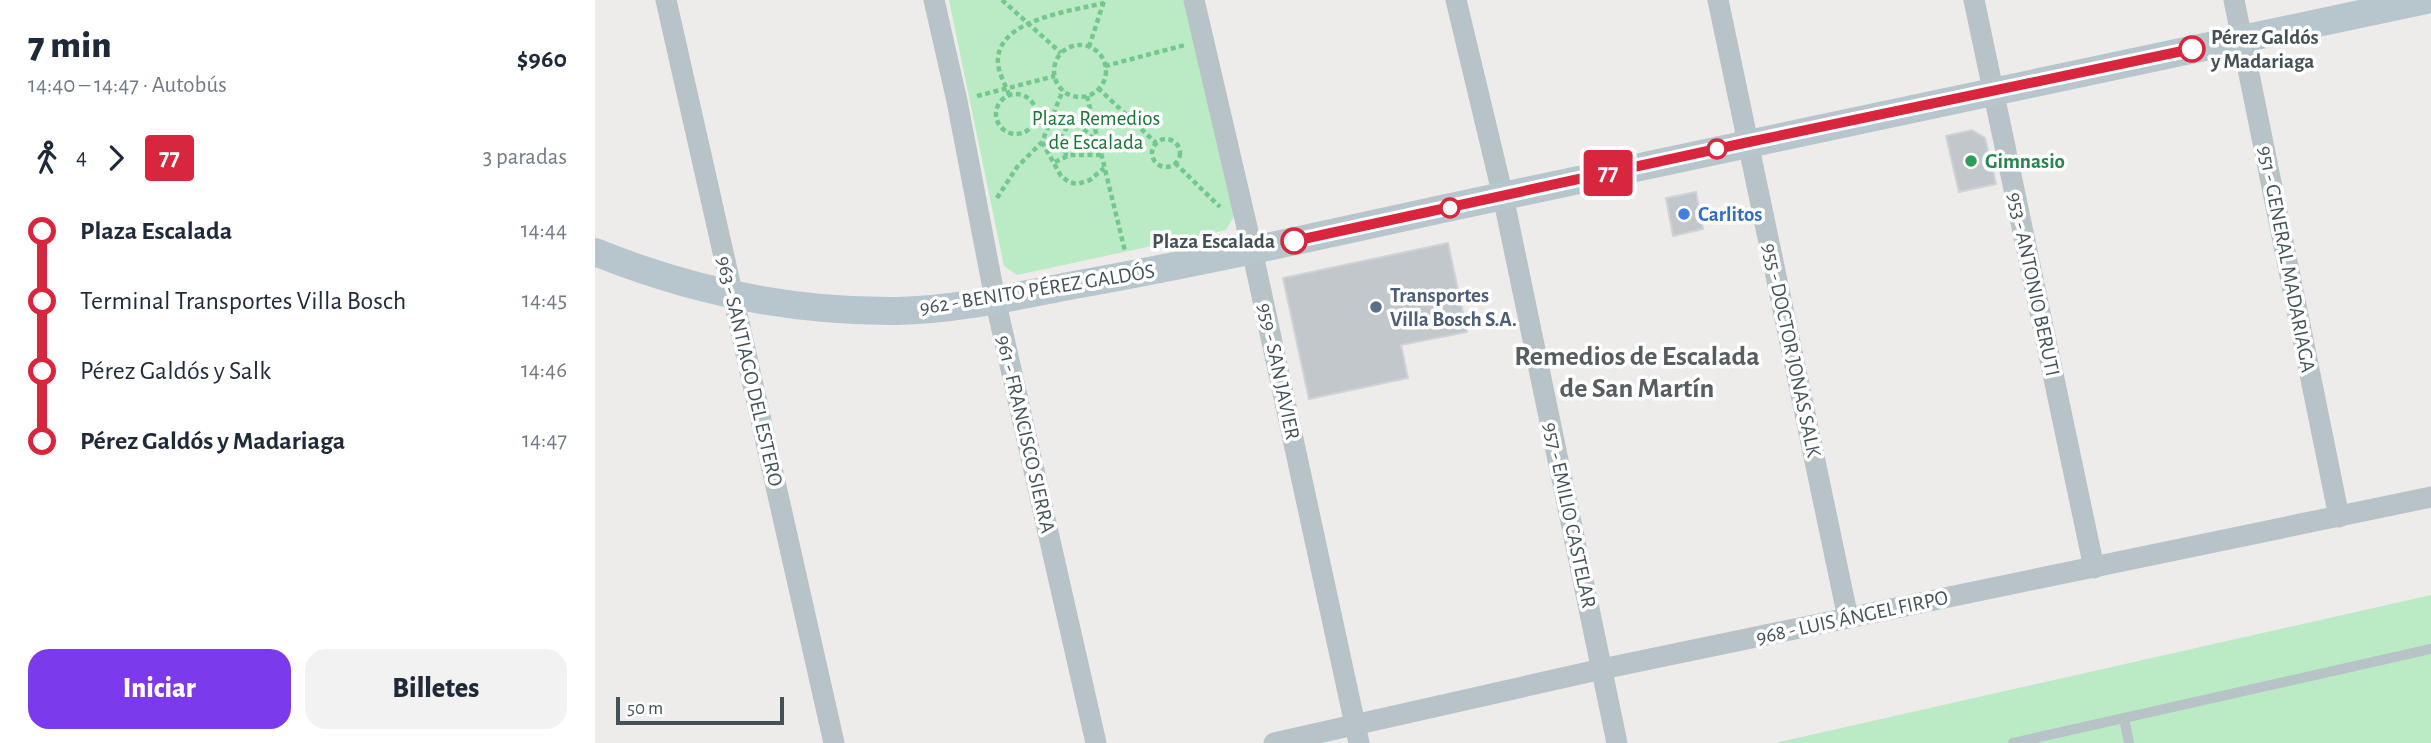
<!DOCTYPE html>
<html lang="es">
<head>
<meta charset="utf-8">
<style>
  :root { --surface:#fff; --page:#f2f2f3; --text:#1f2937; --muted:#747a83; --accent:#7c3aed }
  body { margin:0; font-family:"Alegreya Sans",sans-serif; background:var(--page); color:var(--text); height:100vh; display:flex; flex-direction:column; font-size:26px; white-space:nowrap }
  * { box-sizing:border-box; margin:0 }
  p { font-size:23px; color:var(--muted) }
  .icon { flex:none; width:38px; height:38px; fill:none; stroke:currentColor; stroke-width:2; stroke-linecap:round; stroke-linejoin:round }
  .map { position:relative; flex:1; overflow:hidden }
  .details { display:flex; flex-direction:column; background:var(--surface); width:595px }
  .details>* { flex:none }
  .badge { padding:0 14px; border-radius:5px; font-size:24px; line-height:46px }
  .scale { position:absolute; left:21px; bottom:18px; width:168px; box-sizing:border-box; padding-left:7px; border:4px solid #445257; border-top:0; font-size:19px; line-height:24px; white-space:nowrap; color:#445257; -webkit-text-stroke:5px #fff; paint-order:stroke }
  .map>.badge { position:absolute; translate:-50% -50%; box-shadow:0 0 0 4px #fff }
  .legs { display:flex; align-items:center; gap:10px; height:77px; padding:0 28px; font-size:23px }
  .legs p { margin-inline-start:auto }
  .summary { display:flex; align-items:center; justify-content:space-between; height:119px; padding:0 28px }
  h1 { font-size:38px; font-weight:800; line-height:52px }
  .primary-button { display:flex; gap:14px; margin-top:auto; padding:14px 28px }
  .primary-button a { flex:1; height:80px; border-radius:21px; background:var(--accent); color:#fff; font-size:28px; font-weight:800; line-height:80px; text-align:center }
  .primary-button a+a { background:var(--page); color:var(--text) }
  ul { padding:0 28px; list-style:none }
  li { display:flex; align-items:center; gap:24px; height:70px; font-size:26px }
  li i { display:grid; place-items:center; width:10px; height:100%; margin:0 9px; background:currentColor }
  li i::after { content:''; width:18px; height:18px; margin:-9px; border:5px solid; border-radius:50%; background:var(--surface) }
  li p { margin-inline-start:auto }
  li:first-child i { background:linear-gradient(#0000 50%,currentColor 0) }
  li:last-child i { background:linear-gradient(currentColor 50%,#0000 0) }
  main { display:flex; flex:1; min-height:0 }
  .map>svg:first-child { display:block }
  .green { fill:#baebc4 }
  .building { fill:#c2c7cb; stroke:#cfd3d7; stroke-width:2 }
  .lines { fill:none; stroke-linecap:round; stroke-linejoin:round }
  .path { stroke:#73c78f; stroke-width:4.5; stroke-dasharray:5 3.5; stroke-linecap:butt }
  .lane { stroke:#b7c3c7; stroke-width:10 }
  .street { stroke:#b7c3c7; stroke-width:21 }
  .secondary { stroke:#b7c6cc; stroke-width:28 }
  .line-1-casing { stroke:#fff; stroke-width:16 }
  .line-1 { stroke:#d7263d; stroke-width:10 }
  .stop-1-dot { fill:#fff; stroke:#d7263d; stroke-width:3.5 }
  .leisure-dot { fill:#2e9e5b; stroke:#fff; stroke-width:2.5 }
  .shop-dot { fill:#3f7fe0; stroke:#fff; stroke-width:2.5 }
  .service-dot { fill:#5c6f8a; stroke:#fff; stroke-width:2.5 }
  .labels { text-anchor:middle; stroke-width:7; stroke-linejoin:round; paint-order:stroke }
  .stop-label { font-size:21px; font-weight:bold; fill:#445257; stroke:#fff; text-anchor:start }
  .park-label { font-size:21px; fill:#1a7436; stroke:#fff }
  .leisure-label { font-size:21px; font-weight:bold; fill:#27864d; stroke:#fff; text-anchor:start }
  .shop-label { font-size:21px; font-weight:bold; fill:#366cbe; stroke:#fff; text-anchor:start }
  .street-label { font-size:21px; fill:#445257; stroke:#fff }
  .service-label { font-size:21px; font-weight:bold; fill:#4e5e75; stroke:#fff; text-anchor:start }
  .district-label { font-size:28px; font-weight:bold; fill:#585d60; stroke:#fff }
</style>
</head>
<body>
<main>
<section class="details">
<div class="summary"><div><h1>7 min</h1><p>14:40 – 14:47 · Autobús</p></div><b>$960</b></div>
<div class="legs"><svg class="icon" aria-label="walk" viewBox="0 0 24 24"><circle cx="13" cy="4" r="2"/><path d="M13 8l-2 6 4 7M11 14l-3 7M7 12l3-4h3l4 4"/></svg>4<svg class="icon" aria-label="forward" viewBox="0 0 24 24"><path d="M9 5l7 7-7 7"/></svg><b class="badge" style="background:#d7263d;color:#fff">77</b><p>3 paradas</p></div>
<ul>
<li><i style="color:#d7263d"></i><b>Plaza Escalada</b><p>14:44</p></li>
<li><i style="color:#d7263d"></i><span>Terminal Transportes Villa Bosch</span><p>14:45</p></li>
<li><i style="color:#d7263d"></i><span>Pérez Galdós y Salk</span><p>14:46</p></li>
<li><i style="color:#d7263d"></i><b>Pérez Galdós y Madariaga</b><p>14:47</p></li>
</ul>
<div class="primary-button"><a>Iniciar</a><a>Billetes</a></div>
</section>
<div class="map">
<svg width="1836" height="743" viewBox="0 0 1836 743">
  <rect width="100%" height="100%" fill="#eeebeb"/>
  <!-- green -->
  <g class="green">
    <path d="M 354,0 L 590,0 L 641,213 L 631,230 L 422,275 L 409,266 Z"/>
    <path d="M 1836,595 L 1836,743 L 1180,743 Z"/>
  </g>
  <!-- building -->
  <g class="building">
    <path d="M 1377,130 L 1390,138 L 1401,184 L 1364,192 L 1351,136 Z"/>
    <path d="M 1101,192 L 1108,229 L 1078,236 L 1071,198 Z"/>
    <path d="M 853,243 L 872,332 L 806,345 L 813,378 L 714,399 L 688,278 Z"/>
  </g>
  <g class="lines">
    <!-- path -->
    <g class="path">
      <path d="M 407,0 L 466,53"/>
      <circle cx="485" cy="71" r="26"/>
      <path d="M 494,47 L 509,1"/>
      <path d="M 510,66 L 590,45"/>
      <path d="M 503,88 L 561,143"/>
      <circle cx="421" cy="114" r="20"/>
      <path d="M 414,95 C 411,86 404,74 403,64 C 399,19 478,11 509,3"/>
      <path d="M 382,96 L 460,76"/>
      <path d="M 492,96 L 530,251"/>
      <path d="M 440,119 L 483,124 L 501,141"/>
      <circle cx="571" cy="153" r="14"/>
      <path d="M 447,142 L 466,176 L 474,182 L 482,184 L 495,180 L 509,168"/>
      <path d="M 471,156 L 468,136 L 474,121"/>
      <path d="M 460,162 L 475,155 L 506,155"/>
      <path d="M 580,163 L 625,207"/>
      <path d="M 402,198 L 422,167 L 447,142 L 468,90"/>
    </g>
    <!-- lane -->
    <g class="lane">
      <path d="M 1529,718 L 1534,743"/>
      <path d="M 1418,743 L 1836,649"/>
    </g>
    <!-- street -->
    <g class="street">
      <path d="M 71,0 L 239,743"/>
      <path d="M 339,0 L 362,101 L 400,299 L 501,743"/>
      <path d="M 599,0 L 654,236 L 764,743"/>
      <path d="M 861,0 L 908,196 L 1022,743"/>
      <path d="M 1123,0 L 1253,618"/>
      <path d="M 1379,0 L 1499,568"/>
      <path d="M 1639,0 L 1744,517"/>
      <path d="M 679,743 L 1007,669 L 1836,497"/>
    </g>
    <!-- secondary -->
    <path class="secondary" d="M 0,252 C 96,291 198,312 302,311 C 361,310 421,296 479,285 C 602,263 724,236 847,209 C 1175,138 1503,69 1831,0"/>
  </g>
  <g class="lines">
    <defs>
      <path id="line-1" d="M 699,241 L 1154,142 L 1597,49"/>
    </defs>
    <!-- line-1 casing -->
    <use href="#line-1" class="line-1-casing"/>
    <!-- line-1 -->
    <use href="#line-1" class="line-1"/>
  </g>
  <!-- markers -->
  <g class="stop-1-dot">
    <circle cx="1597" cy="49" r="12"/>
    <circle cx="1122" cy="149" r="9"/>
    <circle cx="855" cy="208" r="9"/>
    <circle cx="699" cy="241" r="12"/>
  </g>
  <circle class="leisure-dot" cx="1376" cy="161" r="7"/>
  <circle class="shop-dot" cx="1089" cy="214" r="7"/>
  <circle class="service-dot" cx="781" cy="307" r="7"/>
  <g class="labels">
    <!-- stop labels -->
    <g class="stop-label">
      <text x="1616" y="44">Pérez Galdós<tspan x="1616" dy="24">y Madariaga</tspan></text>
      <text x="680" y="248" text-anchor="end">Plaza Escalada</text>
    </g>
    <!-- park labels -->
    <g class="park-label">
      <text x="501" y="125">Plaza Remedios<tspan x="501" dy="24">de Escalada</tspan></text>
    </g>
    <!-- leisure labels -->
    <g class="leisure-label">
      <text x="1390" y="168">Gimnasio</text>
    </g>
    <!-- shop labels -->
    <g class="shop-label">
      <text x="1103" y="221">Carlitos</text>
    </g>
    <!-- street labels -->
    <g class="street-label">
      <text transform="translate(1692 259) rotate(79)" y="7">951 - GENERAL MADARIAGA</text>
      <text transform="translate(1439 284) rotate(78)" y="7">953 - ANTONIO BERUTI</text>
      <text transform="translate(442 289) rotate(-9)" y="7">962 - BENITO PÉREZ GALDÓS</text>
      <text transform="translate(1197 350) rotate(78)" y="7">955 - DOCTOR JONAS SALK</text>
      <text transform="translate(155 371) rotate(77)" y="7">963 - SANTIAGO DEL ESTERO</text>
      <text transform="translate(684 371) rotate(78)" y="7">959 - SAN JAVIER</text>
      <text transform="translate(431 434) rotate(77)" y="7">961 - FRANCISCO SIERRA</text>
      <text transform="translate(975 515) rotate(78)" y="7">957 - EMILIO CASTELAR</text>
      <text transform="translate(1257 617) rotate(-12)" y="7">968 - LUIS ÁNGEL FIRPO</text>
    </g>
    <!-- service labels -->
    <g class="service-label">
      <text x="795" y="302">Transportes<tspan x="795" dy="24">Villa Bosch S.A.</tspan></text>
    </g>
    <!-- district labels -->
    <g class="district-label">
      <text x="1042" y="365">Remedios de Escalada<tspan x="1042" dy="32">de San Martín</tspan></text>
    </g>
  </g>
</svg>
<div class="scale">50 m</div>
<b class="badge" style="left:1013px;top:173px;background:#d7263d;color:#fff">77</b>
</div>
</main>
</body>
</html>
